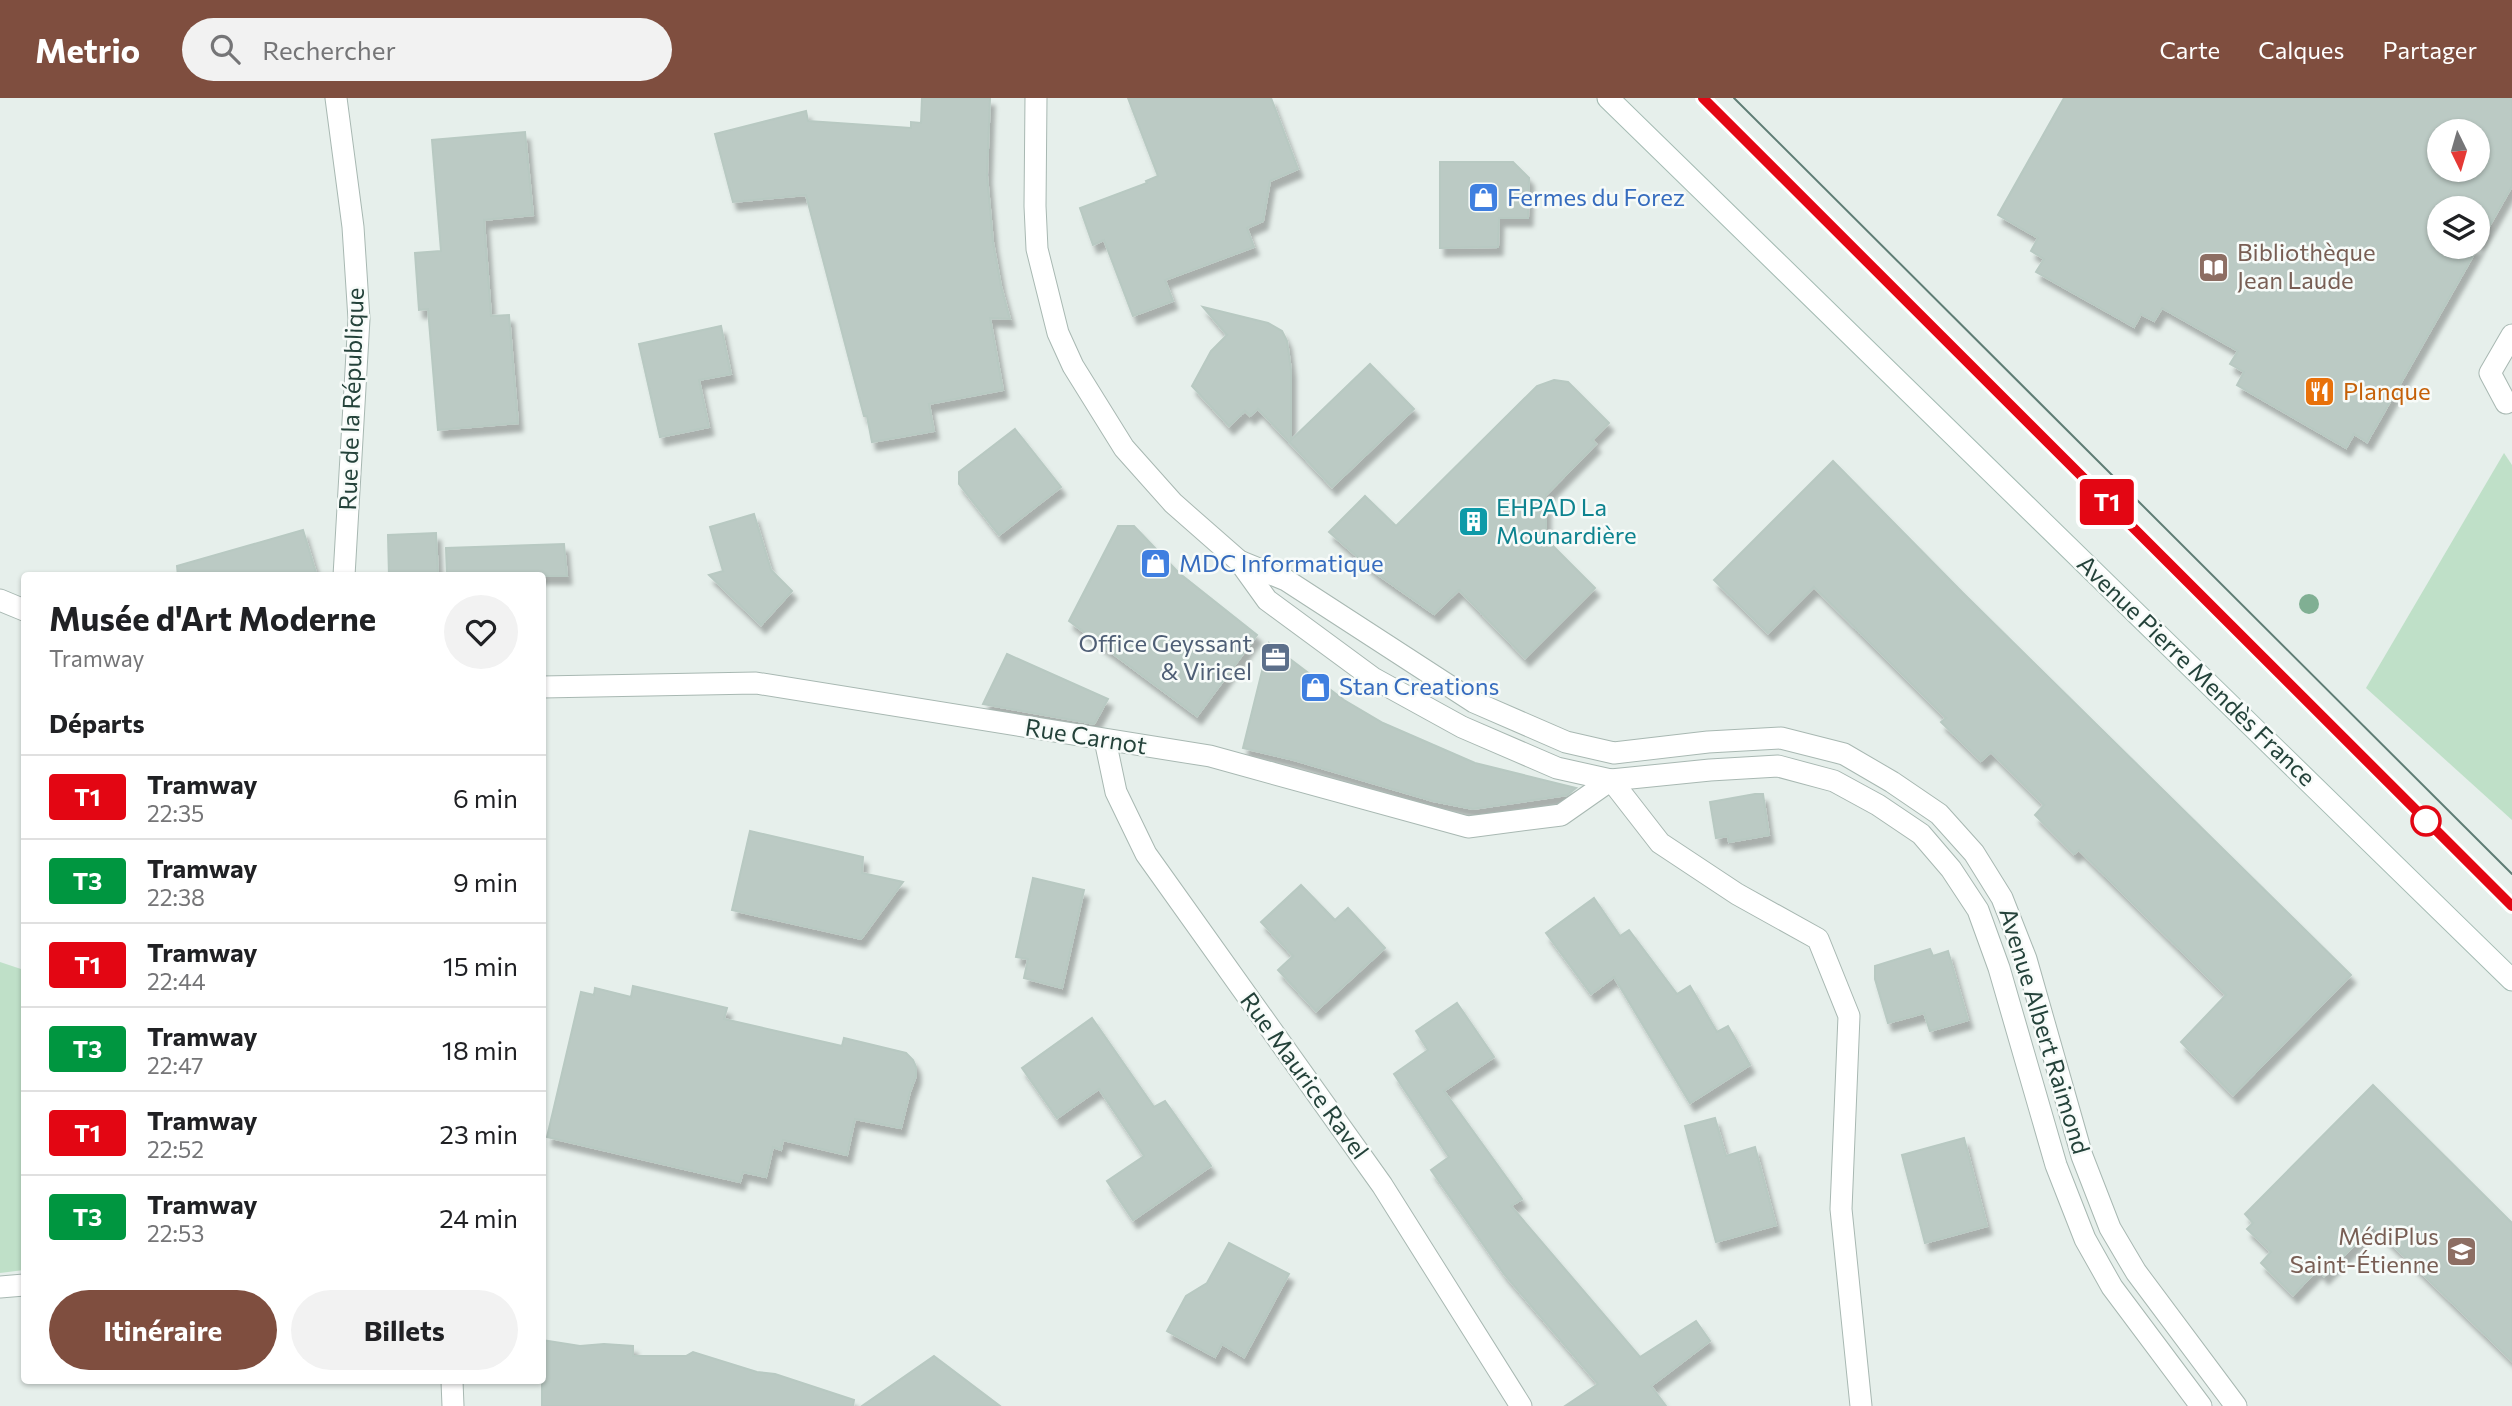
<!DOCTYPE html>
<html lang="fr">
<head>
<meta charset="utf-8">
<style>
  :root { --surface:#fff; --page:#f2f2f2; --text:#202124; --muted:#757577; --line:#e0e0e0; --accent:#7f4e3f }
  body { margin:0; font-family:Commissioner,sans-serif; background:var(--page); color:var(--text); height:100vh; display:flex; flex-direction:column; font-size:26px; white-space:nowrap }
  * { box-sizing:border-box; margin:0 }
  p { font-size:23px; color:var(--muted) }
  .icon { flex:none; width:38px; height:38px; fill:none; stroke:currentColor; stroke-width:2; stroke-linecap:round; stroke-linejoin:round }
  .map { position:relative; flex:1; overflow:hidden }
  .panel { position:absolute; left:21px; top:474px; width:525px; height:812px; display:flex; flex-direction:column; background:var(--surface); border-radius:7px; box-shadow:0 2px 5px #0004 }
  .panel>* { flex:none }
  .badge { padding:0 14px; border-radius:5px; font-size:24px; line-height:46px }
  .needle { width:46px; rotate:175deg }
  .buttons { position:absolute; left:2427px; top:21px; display:grid; gap:14px }
  .buttons a { display:grid; place-items:center; width:63px; height:63px; border-radius:50%; background:var(--surface); box-shadow:0 2px 5px #0004; font-size:35px }
  .map>.badge { position:absolute; translate:-50% -50%; box-shadow:0 0 0 4px #fff }
  h2 { padding:0 28px; font-size:26px; line-height:63px }
  .round { display:grid; place-items:center; flex:none; width:74px; height:74px; border-radius:37px; background:var(--page) }
  .head { display:flex; align-items:center; justify-content:space-between; height:119px; padding:0 28px }
  h1 { font-size:33px; font-weight:700; line-height:52px }
  .button { display:flex; gap:14px; margin-top:auto; padding:14px 28px }
  .button a { flex:1; height:80px; border-radius:42px; background:var(--accent); color:#fff; font-size:28px; font-weight:700; line-height:80px; text-align:center }
  .button a+a { background:var(--page); color:var(--text) }
  ul { padding:0; list-style:none }
  li { display:flex; align-items:center; gap:21px; height:84px; padding:0 28px; border-top:2px solid var(--line) }
  li div { flex:1 }
  li b { display:block; font-size:26px }
  li em { font-style:normal }
  li .badge { min-width:77px; font-weight:700; text-align:center }
  header { display:flex; align-items:center; gap:42px; box-sizing:border-box; height:98px; padding:0 35px; background:var(--accent); color:#fff }
  header strong { font-size:33px }
  nav { display:flex; gap:38px; margin-inline-start:auto; font-size:24px }
  .search { width:490px; height:63px; background:var(--page); display:flex; align-items:center; gap:18px; box-sizing:border-box; padding:0 24px; border-radius:38px; color:var(--muted); font-size:26px }
  .map>svg:first-child { display:block }
  .green { fill:#bfe0c8 }
  .building { fill:#bbcac4; stroke:#b8c9c2; stroke-width:2; fill-rule:evenodd; filter:url(#shadow) }
  .lines { fill:none; stroke-linecap:round; stroke-linejoin:round }
  .service-casing { stroke:#a8b8b2; stroke-width:23 }
  .minor-casing { stroke:#a8b8b2; stroke-width:23 }
  .tertiary-casing { stroke:#a8b8b2; stroke-width:23 }
  .secondary-casing { stroke:#a4bbb3; stroke-width:23 }
  .service { stroke:#fff; stroke-width:21 }
  .minor { stroke:#fff; stroke-width:21 }
  .tertiary { stroke:#fff; stroke-width:21 }
  .secondary { stroke:#fff; stroke-width:21 }
  .tram { stroke:#5f7d75; stroke-width:2 }
  .tree { fill:#80af93 }
  .line-casing { stroke:#fff; stroke-width:16 }
  .line { stroke:#e30613; stroke-width:10 }
  .stop-dot { fill:#fff; stroke:#e30613; stroke-width:3.5 }
  .labels { text-anchor:middle; stroke-width:5; stroke-linejoin:round; paint-order:stroke }
  .shop-label { font-size:24px; fill:#366cbe; stroke:#f7fbf9; text-anchor:start }
  .education-label { font-size:24px; fill:#785e54; stroke:#f7fbf9; text-anchor:start }
  .food-label { font-size:24px; fill:#c56008; stroke:#f7fbf9; text-anchor:start }
  .street-label { font-size:24px; fill:#24423a; stroke:#f7fbf9 }
  .culture-label { font-size:24px; fill:#0d838f; stroke:#f7fbf9; text-anchor:start }
  .service-label { font-size:24px; fill:#4e5e75; stroke:#f7fbf9; text-anchor:end }
</style>
</head>
<body>
<header>
<strong>Metrio</strong>
<div class="search"><svg class="icon" aria-label="search" viewBox="0 0 24 24"><circle cx="10" cy="10" r="6"/><path d="M15 15l6 6"/></svg>Rechercher</div>
<nav><a>Carte</a><a>Calques</a><a>Partager</a></nav>
</header>
<div class="map">
<svg width="2512" height="1308" viewBox="0 0 2512 1308">
  <defs>
    <filter id="shadow"><feDropShadow dx="4.5" dy="8" stdDeviation="2" flood-color="#0004"/></filter>
  </defs>
  <rect width="100%" height="100%" fill="#e6efeb"/>
  <!-- green -->
  <g class="green">
    <path d="M 2504,355 L 2512,367 L 2512,722 L 2366,590 Z"/>
    <path d="M 0,864 L 24,872 L 24,1172 L 0,1175 Z"/>
  </g>
  <!-- building -->
  <g class="building">
    <path d="M 922,0 L 990,0 L 987,77 L 993,144 L 1001,188 L 1010,221 L 990,220 L 1003,292 L 929,306 L 934,333 L 872,344 L 867,318 L 864,318 L 806,97 L 733,104 L 715,36 L 806,13 L 808,23 L 911,30 L 911,24 L 921,25 Z"/>
    <path d="M 1128,0 L 1271,0 L 1298,71 L 1270,83 L 1263,123 L 1247,130 L 1254,149 L 1165,182 L 1173,203 L 1133,218 L 1104,142 L 1093,147 L 1080,110 L 1147,85 L 1146,83 L 1158,78 Z"/>
    <path d="M 2064,0 L 2512,0 L 2512,88 L 2478,148 L 2478,110 L 2440,110 L 2440,149 L 2478,149 L 2367,344 L 2354,336 L 2346,350 L 2237,287 L 2244,274 L 2230,266 L 2238,253 L 2162,210 L 2154,223 L 2141,216 L 2134,229 L 2036,174 L 2044,161 L 2031,153 L 2038,140 L 1998,117 ZM 2440,33 L 2478,33 L 2478,72 L 2440,72 Z"/>
    <path d="M 525,34 L 533,117 L 484,122 L 491,218 L 509,217 L 518,325 L 438,332 L 428,211 L 419,212 L 415,155 L 441,153 L 432,42 Z"/>
    <path d="M 1440,64 L 1513,64 L 1529,80 L 1528,120 L 1499,120 L 1498,149 L 1440,150 Z"/>
    <path d="M 1203,209 L 1268,225 L 1282,233 L 1287,243 L 1291,272 L 1291,342 L 1370,266 L 1414,311 L 1332,389 L 1258,311 L 1250,318 L 1245,313 L 1229,328 L 1192,288 L 1211,253 L 1227,237 Z"/>
    <path d="M 721,228 L 731,276 L 699,282 L 709,329 L 660,339 L 639,246 Z"/>
    <path d="M 1554,282 L 1568,284 L 1609,325 L 1592,342 L 1596,346 L 1546,397 L 1546,441 L 1595,490 L 1525,560 L 1459,492 L 1434,516 L 1377,476 L 1329,434 L 1365,398 L 1396,428 L 1537,288 Z"/>
    <path d="M 1015,331 L 1061,389 L 999,437 L 959,386 L 959,374 Z"/>
    <path d="M 1833,363 L 1963,495 L 2351,877 L 2233,997 L 2181,944 L 2226,897 L 2079,752 L 2074,756 L 2035,717 L 2044,707 L 1991,654 L 1981,663 L 1941,624 L 1946,620 L 1814,489 L 1768,535 L 1714,482 Z"/>
    <path d="M 754,416 L 771,472 L 792,493 L 761,527 L 709,477 L 723,473 L 710,429 Z"/>
    <path d="M 1118,428 L 1134,428 L 1179,475 L 1257,537 L 1197,618 L 1069,523 Z"/>
    <path d="M 303,432 L 317,478 L 178,478 L 177,468 Z"/>
    <path d="M 436,435 L 438,478 L 389,478 L 388,437 Z"/>
    <path d="M 564,446 L 567,478 L 447,478 L 446,450 Z"/>
    <path d="M 1269,545 L 1344,602 L 1383,625 L 1475,665 L 1576,690 L 1567,697 L 1473,711 L 1433,703 L 1294,662 L 1243,650 Z"/>
    <path d="M 1007,556 L 1108,601 L 1094,626 L 983,606 Z"/>
    <path d="M 1755,696 L 1763,696 L 1769,737 L 1729,744 L 1728,738 L 1716,740 L 1710,704 Z"/>
    <path d="M 750,733 L 863,759 L 862,775 L 903,784 L 861,841 L 732,812 Z"/>
    <path d="M 1033,780 L 1084,792 L 1062,890 L 1024,880 L 1028,861 L 1016,859 Z"/>
    <path d="M 1301,787 L 1335,822 L 1348,810 L 1385,850 L 1316,913 L 1278,872 L 1293,858 L 1261,824 Z"/>
    <path d="M 1594,800 L 1620,838 L 1629,832 L 1677,896 L 1690,888 L 1717,934 L 1728,928 L 1750,967 L 1690,1005 L 1614,879 L 1591,896 L 1546,835 Z"/>
    <path d="M 1930,851 L 1933,858 L 1948,853 L 1968,922 L 1930,933 L 1924,915 L 1888,925 L 1875,881 L 1875,868 Z"/>
    <path d="M 633,888 L 727,910 L 724,921 L 842,948 L 844,940 L 906,955 L 913,962 L 916,969 L 916,978 L 910,994 L 901,1030 L 855,1021 L 847,1057 L 783,1042 L 781,1052 L 773,1049 L 766,1079 L 743,1074 L 740,1084 L 547,1039 L 581,894 L 594,897 L 595,890 L 631,899 Z"/>
    <path d="M 1457,905 L 1494,959 L 1444,993 L 1522,1101 L 1511,1108 L 1640,1259 L 1696,1223 L 1710,1243 L 1651,1288 L 1666,1308 L 1565,1308 L 1598,1286 L 1504,1176 L 1431,1072 L 1449,1059 L 1394,976 L 1428,952 L 1416,933 Z"/>
    <path d="M 1092,920 L 1154,1009 L 1165,1003 L 1211,1068 L 1133,1122 L 1107,1083 L 1144,1058 L 1099,991 L 1057,1020 L 1022,970 Z"/>
    <path d="M 2373,987 L 2512,1125 L 2512,1263 L 2373,1128 L 2324,1178 L 2318,1171 L 2293,1197 L 2261,1165 L 2271,1154 L 2247,1131 L 2253,1125 L 2245,1116 Z"/>
    <path d="M 1715,1020 L 1726,1058 L 1755,1049 L 1776,1127 L 1716,1144 L 1685,1028 Z"/>
    <path d="M 1964,1040 L 1987,1128 L 1925,1145 L 1902,1057 Z"/>
    <path d="M 1229,1145 L 1289,1176 L 1244,1259 L 1222,1246 L 1215,1259 L 1167,1233 L 1186,1198 L 1207,1185 Z"/>
    <path d="M 542,1242 L 580,1248 L 604,1246 L 633,1248 L 633,1258 L 686,1258 L 693,1254 L 757,1274 L 775,1276 L 854,1302 L 853,1308 L 542,1308 Z"/>
    <path d="M 934,1258 L 1000,1308 L 862,1308 Z"/>
  </g>
  <g class="lines">
    <defs>
      <path id="service" d="M 2506,305 L 2490,275 L 2512,237"/>
      <g id="minor">
        <path d="M 336,0 L 353,129 L 359,221 L 344,478"/>
        <path d="M 0,502 L 24,512"/>
        <path d="M 542,589 L 756,585 L 1210,658 L 1468,729 L 1561,717 L 1611,682 L 1660,745 L 1737,796 L 1818,841 L 1849,918 L 1841,1111 L 1861,1308"/>
        <path d="M 1105,642 L 1116,694 L 1146,756 L 1382,1087 L 1521,1308"/>
        <path d="M 0,1189 L 24,1187"/>
        <path d="M 452,1283 L 453,1308"/>
      </g>
      <g id="tertiary">
        <path d="M 1036,0 L 1035,108 L 1037,151 L 1058,235 L 1073,268 L 1124,350 L 1173,405 L 1239,463 L 1267,502 L 1373,580 L 1462,629 L 1557,670 L 1611,682 L 1710,672 L 1778,668 L 1834,683 L 1878,707 L 1921,736 L 1951,771 L 1978,812 L 1999,870 L 2056,1067 L 2085,1141 L 2112,1189 L 2201,1308"/>
        <path d="M 1239,463 L 1286,482 L 1474,604 L 1566,644 L 1614,655 L 1708,644 L 1781,640 L 1844,656 L 1892,684 L 1939,716 L 1974,755 L 2002,800 L 2026,861 L 2082,1058 L 2110,1130 L 2136,1174 L 2236,1308"/>
      </g>
      <path id="secondary" d="M 1608,0 L 2512,882"/>
    </defs>
    <!-- service casing -->
    <use href="#service" class="service-casing"/>
    <!-- minor casing -->
    <use href="#minor" class="minor-casing"/>
    <!-- tertiary casing -->
    <use href="#tertiary" class="tertiary-casing"/>
    <!-- secondary casing -->
    <use href="#secondary" class="secondary-casing"/>
    <!-- service -->
    <use href="#service" class="service"/>
    <!-- minor -->
    <use href="#minor" class="minor"/>
    <!-- tertiary -->
    <use href="#tertiary" class="tertiary"/>
    <!-- secondary -->
    <use href="#secondary" class="secondary"/>
    <!-- tram -->
    <g class="tram">
      <path d="M 1703,0 L 2512,808"/>
      <path d="M 1734,0 L 2512,776"/>
    </g>
  </g>
  <!-- trees -->
  <circle class="tree" cx="2309" cy="506" r="10"/>
  <g class="lines">
    <defs>
      <path id="line" d="M 1703,0 L 2512,808"/>
    </defs>
    <!-- line casing -->
    <use href="#line" class="line-casing"/>
    <!-- line -->
    <use href="#line" class="line"/>
  </g>
  <!-- icons -->
  <defs>
    <symbol id="shop-square" viewBox="-11 -11 22 22"><rect x="-9" y="-9" width="18" height="18" rx="4" fill="#3f7fe0" stroke="#f7fbf9"/><path d="M-5-2.5h2.3a2.7 3.5 0 0 1 5.4 0H5L5.5 6h-11ZM-1.5-2.5h3a1.5 2.3 0 0 0-3 0Z" fill="#fff"/></symbol>
    <symbol id="library-square" viewBox="-11 -11 22 22"><rect x="-9" y="-9" width="18" height="18" rx="4" fill="#8d6e63" stroke="#f7fbf9"/><path d="M-6-4Q-3-5.5-.7-3.5V5Q-3 3-6 4ZM6-4Q3-5.5 .7-3.5V5Q3 3 6 4Z" fill="#fff"/></symbol>
    <symbol id="restaurant-square" viewBox="-11 -11 22 22"><rect x="-9" y="-9" width="18" height="18" rx="4" fill="#e8710a" stroke="#f7fbf9"/><path d="M-5-6h1v4h1v-4h1v4h1v-4h1v5L-1.5 .5V6h-2V.5L-5-1ZM5-6V6H3V1.5H1.5Q1.5-4 5-6Z" fill="#fff"/></symbol>
    <symbol id="building-square" viewBox="-11 -11 22 22"><rect x="-9" y="-9" width="18" height="18" rx="4" fill="#0f9aa8" stroke="#f7fbf9"/><path d="M-4-6H4V6H1V3H-1V6H-4ZM-2.5-4.3h1.7v1.8h-1.7ZM.8-4.3h1.7v1.8H.8ZM-2.5-1h1.7V.8h-1.7ZM.8-1h1.7V.8H.8Z" fill="#fff"/></symbol>
    <symbol id="office-square" viewBox="-11 -11 22 22"><rect x="-9" y="-9" width="18" height="18" rx="4" fill="#5c6f8a" stroke="#f7fbf9"/><path d="M-6-3h4V-5.5h4V-3h4V5H-6ZM-1-4.5V-3h2v-1.5ZM-6 0V1H6V0Z" fill="#fff"/></symbol>
    <symbol id="university-square" viewBox="-11 -11 22 22"><rect x="-9" y="-9" width="18" height="18" rx="4" fill="#8d6e63" stroke="#f7fbf9"/><path d="M0-5L7-2L0 1L-7-2ZM-4 1L0 2.5L4 1V4Q0 6-4 4Z" fill="#fff"/></symbol>
  </defs>
  <g fill-rule="evenodd">
    <use href="#shop-square" x="1466" y="82" width="35" height="35"/>
    <use href="#library-square" x="2196" y="152" width="35" height="35"/>
    <use href="#restaurant-square" x="2302" y="276" width="35" height="35"/>
    <use href="#building-square" x="1456" y="406" width="35" height="35"/>
    <use href="#shop-square" x="1138" y="448" width="35" height="35"/>
    <use href="#office-square" x="1258" y="542" width="35" height="35"/>
    <use href="#shop-square" x="1298" y="572" width="35" height="35"/>
    <use href="#university-square" x="2444" y="1136" width="35" height="35"/>
  </g>
  <!-- markers -->
  <circle class="stop-dot" cx="2426" cy="723" r="14"/>
  <g class="labels">
    <!-- shop labels -->
    <g class="shop-label">
      <text x="1507" y="108">Fermes du Forez</text>
      <text x="1179" y="474">MDC Informatique</text>
      <text x="1339" y="597">Stan Creations</text>
    </g>
    <!-- education labels -->
    <g class="education-label">
      <text x="2237" y="163">Bibliothèque<tspan x="2237" dy="28">Jean Laude</tspan></text>
      <text x="2439" y="1147" text-anchor="end">MédiPlus<tspan x="2439" dy="28">Saint-Étienne</tspan></text>
    </g>
    <!-- food labels -->
    <g class="food-label">
      <text x="2343" y="302">Planque</text>
    </g>
    <!-- street labels -->
    <g class="street-label">
      <text transform="translate(352 301) rotate(-88)" y="8">Rue de la République</text>
      <text transform="translate(2196 573) rotate(44)" y="8">Avenue Pierre Mendès France</text>
      <text transform="translate(1086 639) rotate(9)" y="8">Rue Carnot</text>
      <text transform="translate(2044 933) rotate(73)" y="8">Avenue Albert Raimond</text>
      <text transform="translate(1304 978) rotate(54)" y="8">Rue Maurice Ravel</text>
    </g>
    <!-- culture labels -->
    <g class="culture-label">
      <text x="1496" y="418">EHPAD La<tspan x="1496" dy="28">Mounardière</tspan></text>
    </g>
    <!-- service labels -->
    <g class="service-label">
      <text x="1252" y="554">Office Geyssant<tspan x="1252" dy="28">&amp; Viricel</tspan></text>
    </g>
  </g>
</svg>
<div class="buttons">
<a><svg class="needle" viewBox="-14 -14 28 28"><path d="M0-13l5 13h-10z" fill="#e53935"/><path d="M0 13l5-13h-10z" fill="#757577"/></svg></a>
<a><svg class="icon" aria-label="layers" viewBox="0 0 24 24"><path d="M12 4l9 5-9 5-9-5zM3 14l9 5 9-5"/></svg></a>
</div>
<b class="badge" style="left:2107px;top:404px;background:#e30613;color:#fff">T1</b>
<section class="panel">
<div class="head"><div><h1>Musée d'Art Moderne</h1><p>Tramway</p></div><a class="round"><svg class="icon" aria-label="heart" viewBox="0 0 24 24"><path d="M12 20l-8-8c-3-5 5-10 8-4 3-6 11-1 8 4z"/></svg></a></div>
<h2>Départs</h2>
<ul>
<li><span class="badge" style="background:#e30613;color:#fff">T1</span><div><b>Tramway</b><p>22:35</p></div><em>6 min</em></li>
<li><span class="badge" style="background:#009640;color:#fff">T3</span><div><b>Tramway</b><p>22:38</p></div><em>9 min</em></li>
<li><span class="badge" style="background:#e30613;color:#fff">T1</span><div><b>Tramway</b><p>22:44</p></div><em>15 min</em></li>
<li><span class="badge" style="background:#009640;color:#fff">T3</span><div><b>Tramway</b><p>22:47</p></div><em>18 min</em></li>
<li><span class="badge" style="background:#e30613;color:#fff">T1</span><div><b>Tramway</b><p>22:52</p></div><em>23 min</em></li>
<li><span class="badge" style="background:#009640;color:#fff">T3</span><div><b>Tramway</b><p>22:53</p></div><em>24 min</em></li>
</ul>
<div class="button"><a>Itinéraire</a><a>Billets</a></div>
</section>
</div>
</body>
</html>
